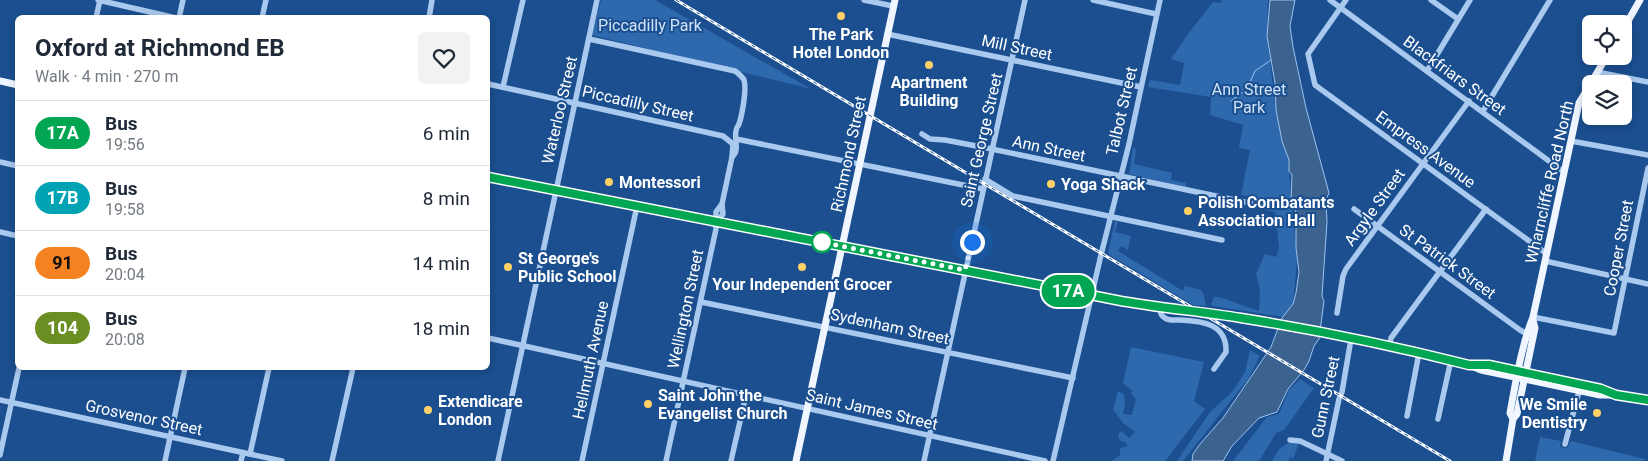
<!DOCTYPE html>
<html lang="en">
<head>
<meta charset="utf-8">
<style>
  :root { --surface:#fff; --page:#f2f2f3; --text:#1f2937; --muted:#747a83; --line:#e0e1e3 }
  body { margin:0; font-family:Roboto,sans-serif; background:var(--page); color:var(--text); height:100vh; display:flex; flex-direction:column; font-size:19px; white-space:nowrap }
  * { box-sizing:border-box; margin:0 }
  p { font-size:16px; color:var(--muted) }
  .icon { flex:none; width:28px; height:28px; fill:none; stroke:currentColor; stroke-width:2; stroke-linecap:round; stroke-linejoin:round }
  .map { position:relative; flex:1; overflow:hidden }
  .side { position:absolute; left:15px; top:15px; width:475px; height:355px; display:flex; flex-direction:column; background:var(--surface); border-radius:8px; box-shadow:0 2px 8px #0003 }
  .side>* { flex:none }
  .badge { padding:0 10px; border-radius:16px; font-size:18px; line-height:32px }
  .tools { position:absolute; left:1582px; top:15px; display:grid; gap:10px }
  .tools a { display:grid; place-items:center; width:50px; height:50px; border-radius:8px; background:var(--surface); box-shadow:0 2px 8px #0003; font-size:25px }
  .you { position:absolute; width:25px; height:25px; margin:-12px; border:4px solid #fff; border-radius:50%; background:#1a73e8; box-shadow:0 0 0 8px #1a73e833 }
  .map>.badge { position:absolute; translate:-50% -50%; box-shadow:0 0 0 2px #fff }
  .round { display:grid; place-items:center; flex:none; width:52px; height:52px; border-radius:8px; background:var(--page) }
  .headline { display:flex; align-items:center; justify-content:space-between; height:85px; padding:0 20px }
  h1 { font-size:24px; font-weight:700; line-height:38px }
  ul { padding:0; list-style:none }
  li { display:flex; align-items:center; gap:15px; height:65px; padding:0 20px; border-top:1px solid var(--line) }
  li div { flex:1 }
  li b { display:block; font-size:19px }
  li em { font-style:normal }
  li .badge { min-width:55px; font-weight:700; text-align:center }
  .map>svg:first-child { display:block }
  .green { fill:#2e69ad }
  .water { fill:#3c6290; stroke:#9cc4f0 }
  .lines { fill:none; stroke-linecap:round; stroke-linejoin:round }
  .stream { stroke:#9cc4f0; stroke-width:1 }
  .minor { stroke:#a9c9ee; stroke-width:5.5 }
  .major { stroke:#f0f6ff; stroke-width:7 }
  .rail-casing { stroke:#fff; stroke-width:3 }
  .rail { stroke:#1b4f8f; stroke-width:1; stroke-dasharray:4; stroke-linecap:butt }
  .line-casing { stroke:#fff; stroke-width:11 }
  .line { stroke:#00a651; stroke-width:8 }
  .walk { stroke:#fff; stroke-width:5; stroke-dasharray:0 9 }
  .poi-dot { fill:#ffd166; stroke:#1b4f8f; stroke-width:2 }
  .stop-dot { fill:#fff; stroke:#00a651; stroke-width:2.5 }
  .labels { text-anchor:middle; stroke-width:4; stroke-linejoin:round; paint-order:stroke }
  .park-label { font-size:16px; fill:#cfe3fa; stroke:#1b4f8f }
  .poi-label { font-size:16px; font-weight:bold; fill:#fff; stroke:#1b4f8f; text-anchor:start }
  .street-label { font-size:16px; fill:#fff; stroke:#1b4f8f }
</style>
</head>
<body>
<div class="map">
<svg width="1648" height="461" viewBox="0 0 1648 461">
  <rect width="100%" height="100%" fill="#1b4f8f"/>
  <!-- green -->
  <g class="green">
    <path d="M 601,0 L 655,0 L 811,89 L 592,35 Z"/>
    <path d="M 1222,0 L 1268,0 L 1267,31 L 1269,53 L 1276,111 L 1288,160 L 1297,260 L 1293,304 L 1284,317 L 1213,306 L 1211,304 L 1214,297 L 1219,297 L 1259,311 L 1260,291 L 1256,274 L 1265,254 L 1276,257 L 1279,248 L 1275,212 L 1265,210 L 1266,200 L 1241,195 L 1250,150 L 1239,148 L 1243,125 L 1210,115 L 1211,97 L 1148,87 L 1150,80 L 1180,85 L 1184,63 L 1171,59 L 1188,34 L 1213,2 L 1221,3 Z"/>
    <path d="M 1133,148 L 1136,149 L 1134,164 L 1172,173 L 1171,180 L 1186,183 L 1186,187 L 1129,174 Z"/>
    <path d="M 1115,220 L 1118,222 L 1115,232 L 1131,236 L 1128,250 L 1121,246 L 1118,251 L 1183,291 L 1185,286 L 1201,290 L 1204,295 L 1206,306 L 1193,305 L 1108,254 Z"/>
    <path d="M 1131,347 L 1204,362 L 1194,401 L 1205,409 L 1165,461 L 1104,461 L 1111,461 L 1120,455 L 1120,448 L 1128,446 L 1125,442 L 1120,441 L 1118,435 L 1121,431 L 1129,438 L 1135,432 L 1124,424 L 1113,410 L 1118,391 L 1124,394 L 1125,405 L 1123,414 L 1132,415 L 1136,399 L 1131,393 L 1133,391 L 1123,383 Z"/>
    <path d="M 1250,350 L 1260,356 L 1248,379 L 1183,461 L 1177,461 L 1210,412 L 1233,391 L 1245,372 Z"/>
    <path d="M 1300,379 L 1314,388 L 1284,430 L 1276,433 L 1259,461 L 1233,461 L 1267,417 L 1279,414 L 1289,390 Z"/>
    <path d="M 1540,437 L 1561,441 L 1560,447 L 1567,448 L 1571,441 L 1645,459 L 1644,461 L 1535,461 Z"/>
    <path d="M 1290,442 L 1299,443 L 1293,459 L 1290,457 L 1289,461 L 1272,461 L 1280,448 Z"/>
  </g>
  <!-- water -->
  <path class="water" d="M 1270,0 L 1295,0 L 1290,26 L 1293,47 L 1306,108 L 1329,193 L 1326,200 L 1327,222 L 1322,296 L 1324,301 L 1319,339 L 1314,346 L 1309,361 L 1304,370 L 1288,389 L 1277,412 L 1259,418 L 1232,446 L 1223,461 L 1192,461 L 1193,454 L 1200,444 L 1223,418 L 1265,356 L 1271,347 L 1282,318 L 1293,304 L 1296,293 L 1299,272 L 1296,248 L 1296,212 L 1293,207 L 1291,201 L 1292,175 L 1289,171 L 1289,160 L 1282,141 L 1276,110 L 1275,83 L 1267,36 Z"/>
  <g class="lines">
    <!-- stream -->
    <path class="stream" d="M 1231,101 L 1247,89 L 1255,71 L 1271,60"/>
    <!-- minor -->
    <g class="minor">
      <path d="M 98,0 L 176,18"/>
      <path d="M 864,0 L 893,6"/>
      <path d="M 1093,0 L 1156,14"/>
      <path d="M 1330,0 L 1564,172"/>
      <path d="M 1346,0 L 1308,54 L 1315,85 L 1547,254"/>
      <path d="M 1431,0 L 1458,19"/>
      <path d="M 96,18 L 100,0"/>
      <path d="M 179,18 L 183,0"/>
      <path d="M 262,18 L 266,0"/>
      <path d="M 429,18 L 432,0"/>
      <path d="M 887,34 L 1141,87"/>
      <path d="M 589,39 L 735,71 C 739,74 742,76 744,80 C 747,89 742,115 739,124 C 737,129 737,125 736,131 C 734,140 740,150 732,157"/>
      <path d="M 1427,71 L 1470,0"/>
      <path d="M 1597,72 L 1648,82"/>
      <path d="M 488,84 L 723,136 L 733,144"/>
      <path d="M 503,87 L 523,0"/>
      <path d="M 1483,111 L 1550,0"/>
      <path d="M 922,134 L 930,139 L 945,140 L 987,148 L 1259,205"/>
      <path d="M 736,139 L 983,189"/>
      <path d="M 1571,141 L 1648,155"/>
      <path d="M 0,162 L 18,166"/>
      <path d="M 985,179 L 1013,196 L 1222,240"/>
      <path d="M 1354,209 L 1520,330 L 1527,334"/>
      <path d="M 717,222 L 723,214 L 722,204 L 732,157 L 733,145 L 735,143"/>
      <path d="M 0,232 L 18,236"/>
      <path d="M 1545,261 L 1648,284"/>
      <path d="M 701,302 L 1073,378"/>
      <path d="M 1160,308 C 1160,312 1161,316 1165,318 C 1169,321 1175,320 1180,320 C 1203,321 1227,324 1226,352 L 1214,369"/>
      <path d="M 1337,313 L 1343,276 L 1346,269 L 1469,101"/>
      <path d="M 1533,317 L 1614,333 L 1648,168"/>
      <path d="M 488,338 L 1045,461"/>
      <path d="M 1389,347 L 1391,338 L 1486,209"/>
      <path d="M 0,400 L 282,461"/>
      <path d="M 1407,416 L 1419,353"/>
      <path d="M 1438,419 L 1451,360"/>
      <path d="M 1290,440 L 1300,441 L 1342,461"/>
      <path d="M 1565,444 L 1580,388"/>
      <path d="M 250,454 L 269,368"/>
      <path d="M 0,455 L 19,368"/>
      <path d="M 165,461 L 185,368"/>
      <path d="M 241,461 L 243,453"/>
      <path d="M 332,461 L 353,368"/>
      <path d="M 498,461 L 597,0"/>
      <path d="M 582,461 L 637,206"/>
      <path d="M 666,461 L 716,229 L 716,212 L 722,204"/>
      <path d="M 731,461 L 746,395"/>
      <path d="M 924,461 L 1025,0"/>
      <path d="M 1053,461 L 1101,255 L 1129,144 L 1160,0"/>
      <path d="M 1326,461 L 1339,399 L 1342,392 L 1351,339"/>
    </g>
    <!-- major -->
    <g class="major">
      <path d="M 1624,28 L 1640,0"/>
      <path d="M 0,81 L 18,85"/>
      <path d="M 488,177 L 1101,297 L 1160,308 L 1242,318 L 1333,335 L 1451,360 L 1469,365 L 1481,370 L 1600,395 L 1616,395 L 1648,400"/>
      <path d="M 1470,365 L 1483,364 L 1601,389 L 1613,394"/>
      <path d="M 1513,419 L 1510,413 C 1516,381 1521,347 1533,317 L 1579,103 L 1607,56"/>
      <path d="M 796,461 L 895,0"/>
      <path d="M 1506,461 L 1513,419 L 1517,414 L 1535,328 L 1533,320"/>
    </g>
    <defs>
      <path id="rail" d="M 676,0 L 1450,461"/>
    </defs>
    <!-- rail casing -->
    <use href="#rail" class="rail-casing"/>
    <!-- rail -->
    <use href="#rail" class="rail"/>
  </g>
  <g class="lines">
    <defs>
      <path id="line" d="M 488,177 L 1116,300 C 1157,308 1199,311 1241,318 C 1317,330 1394,346 1469,365 L 1489,365 L 1601,389 L 1616,395 L 1648,400"/>
    </defs>
    <!-- line casing -->
    <use href="#line" class="line-casing"/>
    <!-- line -->
    <use href="#line" class="line"/>
    <!-- walk -->
    <path class="walk" d="M 822,242 L 820,242 L 965,270 L 972,242"/>
  </g>
  <!-- markers -->
  <g class="poi-dot">
    <circle cx="841" cy="16" r="5"/>
    <circle cx="929" cy="65" r="5"/>
    <circle cx="609" cy="182" r="5"/>
    <circle cx="1051" cy="184" r="5"/>
    <circle cx="1188" cy="211" r="5"/>
    <circle cx="508" cy="267" r="5"/>
    <circle cx="802" cy="267" r="5"/>
    <circle cx="648" cy="404" r="5"/>
    <circle cx="428" cy="410" r="5"/>
    <circle cx="1597" cy="413" r="5"/>
  </g>
  <circle class="stop-dot" cx="822" cy="242" r="10"/>
  <g class="labels">
    <!-- park labels -->
    <g class="park-label">
      <text x="650" y="31">Piccadilly Park</text>
      <text x="1249" y="95">Ann Street<tspan x="1249" dy="18">Park</tspan></text>
    </g>
    <!-- poi labels -->
    <g class="poi-label">
      <text x="841" y="40" text-anchor="middle">The Park<tspan x="841" dy="18">Hotel London</tspan></text>
      <text x="929" y="88" text-anchor="middle">Apartment<tspan x="929" dy="18">Building</tspan></text>
      <text x="619" y="188">Montessori</text>
      <text x="1061" y="190">Yoga Shack</text>
      <text x="1198" y="208">Polish Combatants<tspan x="1198" dy="18">Association Hall</tspan></text>
      <text x="518" y="264">St George's<tspan x="518" dy="18">Public School</tspan></text>
      <text x="802" y="290" text-anchor="middle">Your Independent Grocer</text>
      <text x="658" y="401">Saint John the<tspan x="658" dy="18">Evangelist Church</tspan></text>
      <text x="438" y="407">Extendicare<tspan x="438" dy="18">London</tspan></text>
      <text x="1587" y="410" text-anchor="end">We Smile<tspan x="1587" dy="18">Dentistry</tspan></text>
    </g>
    <!-- street labels -->
    <g class="street-label">
      <text transform="translate(1017 47) rotate(12)" y="6">Mill Street</text>
      <text transform="translate(1455 75) rotate(36)" y="6">Blackfriars Street</text>
      <text transform="translate(638 103) rotate(13)" y="6">Piccadilly Street</text>
      <text transform="translate(559 110) rotate(-77)" y="6">Waterloo Street</text>
      <text transform="translate(1121 111) rotate(-77)" y="6">Talbot Street</text>
      <text transform="translate(981 140) rotate(-77)" y="6">Saint George Street</text>
      <text transform="translate(1049 148) rotate(12)" y="6">Ann Street</text>
      <text transform="translate(1426 149) rotate(36)" y="6">Empress Avenue</text>
      <text transform="translate(848 154) rotate(-78)" y="6">Richmond Street</text>
      <text transform="translate(1549 182) rotate(-77)" y="6">Wharncliffe Road North</text>
      <text transform="translate(1374 207) rotate(-54)" y="6">Argyle Street</text>
      <text transform="translate(1618 248) rotate(-79)" y="6">Cooper Street</text>
      <text transform="translate(1448 261) rotate(36)" y="6">St Patrick Street</text>
      <text transform="translate(685 309) rotate(-78)" y="6">Wellington Street</text>
      <text transform="translate(890 326) rotate(12)" y="6">Sydenham Street</text>
      <text transform="translate(590 360) rotate(-78)" y="6">Hellmuth Avenue</text>
      <text transform="translate(1325 397) rotate(-78)" y="6">Gunn Street</text>
      <text transform="translate(872 409) rotate(13)" y="6">Saint James Street</text>
      <text transform="translate(144 417) rotate(12)" y="6">Grosvenor Street</text>
    </g>
  </g>
</svg>
<div class="tools">
<a><svg class="icon" aria-label="locate" viewBox="0 0 24 24"><circle cx="12" cy="12" r="6"/><path d="M12 2v4M12 18v4M2 12h4M18 12h4"/></svg></a>
<a><svg class="icon" aria-label="layers" viewBox="0 0 24 24"><path d="M12 4l9 5-9 5-9-5zM3 14l9 5 9-5"/></svg></a>
</div>
<div class="you" style="left:972px;top:242px"></div>
<b class="badge" style="left:1068px;top:291px;background:#00a651;color:#fff">17A</b>
<section class="side">
<div class="headline"><div><h1>Oxford at Richmond EB</h1><p>Walk · 4 min · 270 m</p></div><a class="round"><svg class="icon" aria-label="heart" viewBox="0 0 24 24"><path d="M12 20l-8-8c-3-5 5-10 8-4 3-6 11-1 8 4z"/></svg></a></div>
<ul>
<li><span class="badge" style="background:#00a651;color:#fff">17A</span><div><b>Bus</b><p>19:56</p></div><em>6 min</em></li>
<li><span class="badge" style="background:#00a3b4;color:#fff">17B</span><div><b>Bus</b><p>19:58</p></div><em>8 min</em></li>
<li><span class="badge" style="background:#f58220;color:#111">91</span><div><b>Bus</b><p>20:04</p></div><em>14 min</em></li>
<li><span class="badge" style="background:#6b8e23;color:#fff">104</span><div><b>Bus</b><p>20:08</p></div><em>18 min</em></li>
</ul>
</section>
</div>
</body>
</html>
